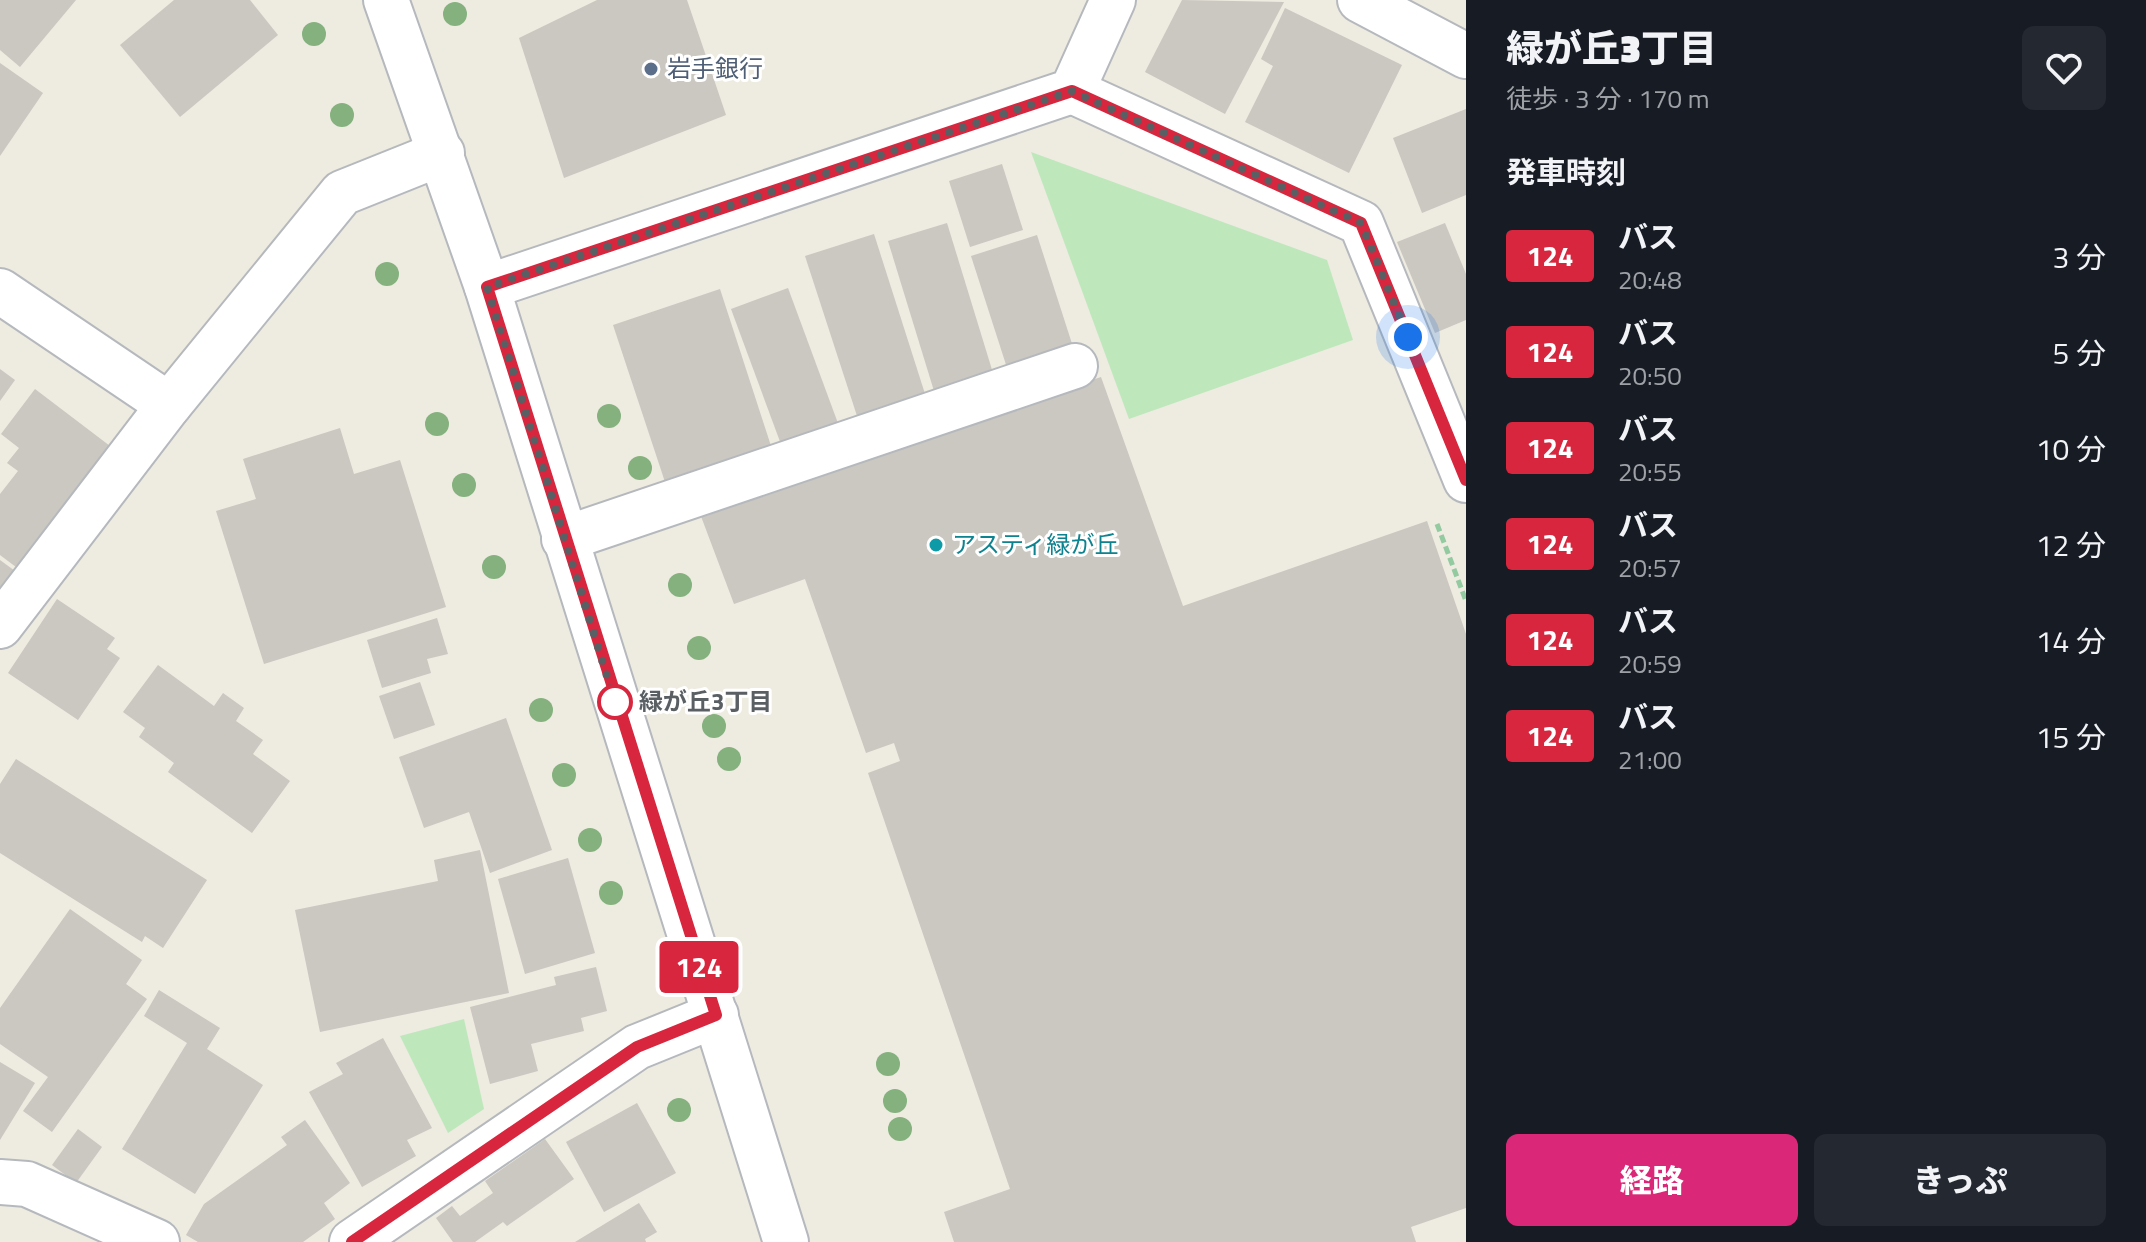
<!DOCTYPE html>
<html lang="ja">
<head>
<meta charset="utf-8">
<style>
  :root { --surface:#171b24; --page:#242831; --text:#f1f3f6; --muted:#9ea1a6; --accent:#db2777 }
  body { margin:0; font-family:"Titillium Web","Noto Sans JP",sans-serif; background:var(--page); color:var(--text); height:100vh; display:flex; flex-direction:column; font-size:30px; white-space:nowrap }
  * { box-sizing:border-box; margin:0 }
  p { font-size:26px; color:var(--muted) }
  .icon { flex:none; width:44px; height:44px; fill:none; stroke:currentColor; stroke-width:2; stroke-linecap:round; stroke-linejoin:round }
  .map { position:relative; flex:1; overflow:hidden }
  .side { display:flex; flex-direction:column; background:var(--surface); width:680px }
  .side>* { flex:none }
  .badge { padding:0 16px; border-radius:6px; font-size:28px; line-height:52px }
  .you { position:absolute; width:40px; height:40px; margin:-20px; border:6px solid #fff; border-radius:50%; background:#1a73e8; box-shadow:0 0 0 12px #1a73e833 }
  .map>.badge { position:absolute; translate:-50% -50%; box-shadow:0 0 0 4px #fff }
  h2 { padding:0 40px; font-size:30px; line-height:72px }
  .round { display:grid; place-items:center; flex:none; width:84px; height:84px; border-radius:12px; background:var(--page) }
  .overview { display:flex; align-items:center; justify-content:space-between; height:136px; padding:0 40px }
  h1 { font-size:38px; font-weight:800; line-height:60px }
  .primary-button { display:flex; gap:16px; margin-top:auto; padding:16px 40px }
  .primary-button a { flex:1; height:92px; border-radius:12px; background:var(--accent); color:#fff; font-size:32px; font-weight:800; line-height:92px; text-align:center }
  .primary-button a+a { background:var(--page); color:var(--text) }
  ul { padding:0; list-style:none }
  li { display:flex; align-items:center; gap:24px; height:96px; padding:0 40px }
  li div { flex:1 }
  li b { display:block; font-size:30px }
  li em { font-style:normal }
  li .badge { min-width:88px; font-weight:700; text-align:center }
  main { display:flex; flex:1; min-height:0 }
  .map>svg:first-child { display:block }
  .green { fill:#bee8bc }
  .building { fill:#cbc7c1 }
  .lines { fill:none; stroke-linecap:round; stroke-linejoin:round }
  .minor-casing { stroke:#b5b9bd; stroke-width:48 }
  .path { stroke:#94caa0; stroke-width:5; stroke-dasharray:8 4; stroke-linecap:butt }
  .minor { stroke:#fff; stroke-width:44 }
  .tree { fill:#84b17d }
  .line-casing { stroke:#fff; stroke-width:18 }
  .line { stroke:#d7263d; stroke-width:12 }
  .walk { stroke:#5a5f64; stroke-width:8; stroke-dasharray:0 14.4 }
  .service-dot { fill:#5c6f8a; stroke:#fff; stroke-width:3 }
  .culture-dot { fill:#0f9aa8; stroke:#fff; stroke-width:3 }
  .stop-dot { fill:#fff; stroke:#d7263d; stroke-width:4 }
  .labels { text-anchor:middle; stroke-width:6; stroke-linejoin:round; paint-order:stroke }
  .service-label { font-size:24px; fill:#4e5e75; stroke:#fff; text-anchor:start }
  .culture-label { font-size:24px; fill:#0d838f; stroke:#fff; text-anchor:start }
  .stop-label { font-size:24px; font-weight:bold; fill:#5a5f64; stroke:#fff; text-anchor:start }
</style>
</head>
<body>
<main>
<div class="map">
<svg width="1466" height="1242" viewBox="0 0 1466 1242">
  <rect width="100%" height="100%" fill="#eeebe1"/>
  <!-- green -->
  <g class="green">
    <path d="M 1031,152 L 1327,260 L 1353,340 L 1129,419 Z"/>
    <path d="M 464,1019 L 484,1109 L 448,1133 L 400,1036 Z"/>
  </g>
  <!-- building -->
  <g class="building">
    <path d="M 0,0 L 76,0 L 20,67 L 0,50 Z"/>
    <path d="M 174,0 L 250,0 L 278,35 L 180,117 L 120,45 Z"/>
    <path d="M 597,0 L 687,0 L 726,115 L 564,178 L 519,38 Z"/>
    <path d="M 1182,0 L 1284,2 L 1225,114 L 1145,72 Z"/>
    <path d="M 1285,8 L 1402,65 L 1349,173 L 1245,122 L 1273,66 L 1261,59 Z"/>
    <path d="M 0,63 L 43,93 L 0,156 Z"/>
    <path d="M 1466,109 L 1466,195 L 1422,213 L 1393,138 Z"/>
    <path d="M 1002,164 L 1023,230 L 970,247 L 949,181 Z"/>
    <path d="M 947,223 L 993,373 L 934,391 L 888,241 Z"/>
    <path d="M 1445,223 L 1466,274 L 1466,320 L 1435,333 L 1397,242 Z"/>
    <path d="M 874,234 L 926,397 L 858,419 L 805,256 Z"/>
    <path d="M 1037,235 L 1075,353 L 1009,374 L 971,256 Z"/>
    <path d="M 788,288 L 839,426 L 782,447 L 731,309 Z"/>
    <path d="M 720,289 L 771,446 L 665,482 L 613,325 Z"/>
    <path d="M 0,369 L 15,380 L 0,401 Z"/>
    <path d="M 1101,377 L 1183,606 L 1427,521 L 1466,634 L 1466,1208 L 1411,1227 L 1416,1242 L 954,1242 L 944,1212 L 1010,1189 L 868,773 L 900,761 L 894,743 L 866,753 L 805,579 L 734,604 L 699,511 Z"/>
    <path d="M 35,389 L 110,446 L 16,567 L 0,555 L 0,494 L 18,471 L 7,463 L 19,448 L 1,434 Z"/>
    <path d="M 340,428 L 354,474 L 400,460 L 446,607 L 264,664 L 216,511 L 256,499 L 243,459 Z"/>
    <path d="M 0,560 L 15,571 L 0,591 Z"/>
    <path d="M 57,599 L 115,638 L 107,649 L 120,658 L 78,720 L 8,673 Z"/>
    <path d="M 437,618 L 448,654 L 427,659 L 431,673 L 382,688 L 367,640 Z"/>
    <path d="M 158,665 L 214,706 L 223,693 L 244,708 L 236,721 L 263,740 L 253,754 L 290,781 L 252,833 L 168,772 L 174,763 L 139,737 L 145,728 L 123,712 Z"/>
    <path d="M 420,682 L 435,725 L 394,739 L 379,696 Z"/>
    <path d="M 506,718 L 552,850 L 490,873 L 469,812 L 424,828 L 399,757 Z"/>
    <path d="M 16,759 L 207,880 L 163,948 L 145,936 L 142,942 L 0,853 L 0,784 Z"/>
    <path d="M 480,850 L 509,993 L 320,1032 L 295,910 L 438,881 L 434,860 Z"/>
    <path d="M 568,858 L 595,953 L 525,974 L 498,879 Z"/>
    <path d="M 70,909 L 142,960 L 126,984 L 147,999 L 52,1132 L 23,1111 L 48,1077 L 0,1044 L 0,1008 Z"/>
    <path d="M 596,967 L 607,1011 L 581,1018 L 584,1031 L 531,1044 L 538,1071 L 490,1084 L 470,1007 L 556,985 L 554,977 Z"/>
    <path d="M 159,990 L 220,1028 L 207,1049 L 263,1085 L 195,1194 L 122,1149 L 187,1043 L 144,1016 Z"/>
    <path d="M 383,1038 L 432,1128 L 407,1140 L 416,1156 L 362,1187 L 309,1092 L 343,1074 L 336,1063 Z"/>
    <path d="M 0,1062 L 35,1083 L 0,1140 Z"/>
    <path d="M 637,1103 L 676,1173 L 604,1212 L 566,1142 Z"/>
    <path d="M 305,1120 L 350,1183 L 324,1203 L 335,1219 L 303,1242 L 198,1242 L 186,1235 L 204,1204 L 287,1145 L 281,1137 Z"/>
    <path d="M 78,1129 L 102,1147 L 76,1183 L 52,1165 Z"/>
    <path d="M 545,1139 L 574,1179 L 507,1226 L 503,1222 L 475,1242 L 453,1242 L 436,1218 L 452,1206 L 460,1216 L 493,1193 L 485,1181 Z"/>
    <path d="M 639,1203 L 657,1232 L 645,1239 L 646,1242 L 575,1242 Z"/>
  </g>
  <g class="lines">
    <defs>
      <g id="minor">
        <path d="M 386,0 L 487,287 L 786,1242"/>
        <path d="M 1360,0 L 1466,56"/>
        <path d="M 1072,91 L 1361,223 L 1466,480"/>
        <path d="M 487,287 L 1072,91 L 1113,0"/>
        <path d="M 0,291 L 169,405"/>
        <path d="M 564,539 L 1075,366"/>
        <path d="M 0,626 L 169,405 L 342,193 L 442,153"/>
        <path d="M 0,1182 L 27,1184 L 157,1242"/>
        <path d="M 352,1242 L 637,1047 L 716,1015"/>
      </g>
    </defs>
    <!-- minor casing -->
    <use href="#minor" class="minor-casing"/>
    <!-- path -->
    <path class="path" d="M 1437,524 L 1466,601"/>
    <!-- minor -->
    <use href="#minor" class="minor"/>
  </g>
  <!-- trees -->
  <g class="tree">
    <circle cx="455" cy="14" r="12"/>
    <circle cx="314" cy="34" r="12"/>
    <circle cx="342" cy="115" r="12"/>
    <circle cx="387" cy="274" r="12"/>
    <circle cx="609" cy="416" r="12"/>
    <circle cx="437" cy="424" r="12"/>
    <circle cx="640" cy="468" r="12"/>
    <circle cx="464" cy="485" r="12"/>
    <circle cx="494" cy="567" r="12"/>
    <circle cx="680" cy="585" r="12"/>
    <circle cx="699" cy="648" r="12"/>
    <circle cx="541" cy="710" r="12"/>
    <circle cx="714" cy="726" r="12"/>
    <circle cx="729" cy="759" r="12"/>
    <circle cx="564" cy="775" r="12"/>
    <circle cx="590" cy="840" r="12"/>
    <circle cx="611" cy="893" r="12"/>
    <circle cx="888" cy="1064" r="12"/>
    <circle cx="895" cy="1101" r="12"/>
    <circle cx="679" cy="1110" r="12"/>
    <circle cx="900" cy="1129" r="12"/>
  </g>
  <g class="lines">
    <defs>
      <path id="line" d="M 352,1242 L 637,1047 L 716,1015 L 487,287 L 1072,91 L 1361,223 L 1466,480"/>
    </defs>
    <!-- line casing -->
    <use href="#line" class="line-casing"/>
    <!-- line -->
    <use href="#line" class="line"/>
    <!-- walk -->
    <path class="walk" d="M 615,702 L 487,287 L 1072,91 L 1361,223 L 1408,337"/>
  </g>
  <!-- markers -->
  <circle class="service-dot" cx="651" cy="69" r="8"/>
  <circle class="culture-dot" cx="936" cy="545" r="8"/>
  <circle class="stop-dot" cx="615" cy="702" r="16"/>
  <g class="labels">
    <!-- service labels -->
    <g class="service-label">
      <text x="667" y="77">岩手銀行</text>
    </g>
    <!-- culture labels -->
    <g class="culture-label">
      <text x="952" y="553">アスティ緑が丘</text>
    </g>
    <!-- stop labels -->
    <g class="stop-label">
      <text x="639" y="710">緑が丘3丁目</text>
    </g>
  </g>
</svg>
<div class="you" style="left:1408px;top:337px"></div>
<b class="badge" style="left:699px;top:967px;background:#d7263d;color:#fff">124</b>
</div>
<section class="side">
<div class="overview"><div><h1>緑が丘3丁目</h1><p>徒歩 · 3 分 · 170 m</p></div><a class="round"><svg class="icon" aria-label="heart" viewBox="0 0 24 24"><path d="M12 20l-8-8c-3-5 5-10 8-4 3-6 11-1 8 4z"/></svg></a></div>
<h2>発車時刻</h2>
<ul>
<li><span class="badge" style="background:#d7263d;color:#fff">124</span><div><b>バス</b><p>20:48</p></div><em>3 分</em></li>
<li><span class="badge" style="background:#d7263d;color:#fff">124</span><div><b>バス</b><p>20:50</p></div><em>5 分</em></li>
<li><span class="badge" style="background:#d7263d;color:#fff">124</span><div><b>バス</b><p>20:55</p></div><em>10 分</em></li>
<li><span class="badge" style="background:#d7263d;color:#fff">124</span><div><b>バス</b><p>20:57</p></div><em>12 分</em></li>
<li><span class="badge" style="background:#d7263d;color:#fff">124</span><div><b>バス</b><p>20:59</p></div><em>14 分</em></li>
<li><span class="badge" style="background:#d7263d;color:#fff">124</span><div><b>バス</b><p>21:00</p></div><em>15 分</em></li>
</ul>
<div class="primary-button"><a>経路</a><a>きっぷ</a></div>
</section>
</main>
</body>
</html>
